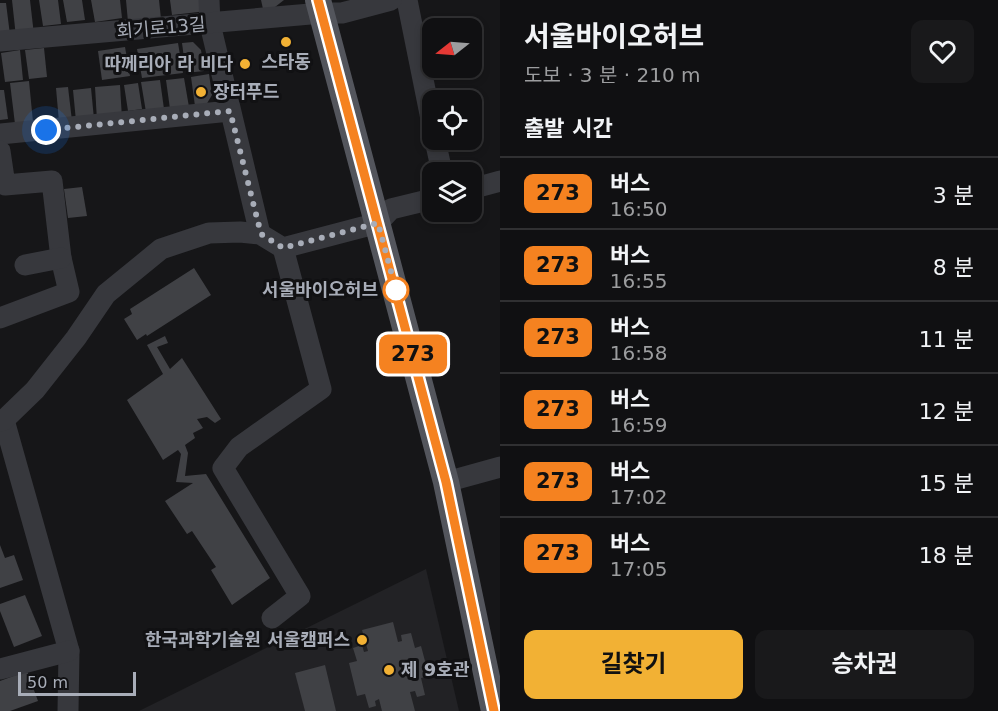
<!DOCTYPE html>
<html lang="ko">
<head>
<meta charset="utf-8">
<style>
  :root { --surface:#101012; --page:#19191b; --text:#f1f3f6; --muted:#9c9d9f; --line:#303032; --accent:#f2b134 }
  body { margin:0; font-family:"DejaVu Sans","Noto Sans KR",sans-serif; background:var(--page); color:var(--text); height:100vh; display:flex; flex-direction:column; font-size:22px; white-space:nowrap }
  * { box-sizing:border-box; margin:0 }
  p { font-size:20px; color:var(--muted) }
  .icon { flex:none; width:33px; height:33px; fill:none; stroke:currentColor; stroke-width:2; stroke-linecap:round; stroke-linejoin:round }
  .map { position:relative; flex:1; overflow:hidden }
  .drawer { display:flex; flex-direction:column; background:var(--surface); width:498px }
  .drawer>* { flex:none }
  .badge { padding:0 12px; border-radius:9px; font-size:21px; line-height:39px }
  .needle { width:39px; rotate:253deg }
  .buttons { position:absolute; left:422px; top:18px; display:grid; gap:12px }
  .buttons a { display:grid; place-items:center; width:60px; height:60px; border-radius:12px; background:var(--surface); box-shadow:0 3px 9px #0003,0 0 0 2px var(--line); font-size:30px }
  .scale { position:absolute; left:18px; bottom:15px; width:118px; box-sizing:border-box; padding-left:6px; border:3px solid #a8adb8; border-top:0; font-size:16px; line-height:21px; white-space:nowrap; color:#a8adb8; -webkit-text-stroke:4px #111113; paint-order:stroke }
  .you { position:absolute; width:30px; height:30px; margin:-15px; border:4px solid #fff; border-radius:50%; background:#1a73e8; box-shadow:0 0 0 9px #1a73e833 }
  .map>.badge { position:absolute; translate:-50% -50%; box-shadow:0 0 0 3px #fff }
  h2 { padding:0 24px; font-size:22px; line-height:54px }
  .round { display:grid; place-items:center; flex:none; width:63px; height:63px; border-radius:12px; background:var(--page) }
  .summary { display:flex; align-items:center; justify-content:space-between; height:102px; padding:0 24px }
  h1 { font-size:28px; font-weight:700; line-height:45px }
  .action { display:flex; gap:12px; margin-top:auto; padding:12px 24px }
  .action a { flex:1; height:69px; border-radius:12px; background:var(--accent); color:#111; font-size:24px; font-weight:700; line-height:69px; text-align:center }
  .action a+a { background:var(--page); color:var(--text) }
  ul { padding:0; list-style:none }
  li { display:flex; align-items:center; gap:18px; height:72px; padding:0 24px; border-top:2px solid var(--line) }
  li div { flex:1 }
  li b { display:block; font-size:22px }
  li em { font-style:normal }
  li .badge { min-width:66px; font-weight:700; text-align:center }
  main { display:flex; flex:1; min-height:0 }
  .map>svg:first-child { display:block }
  .built { fill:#222225 }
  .building { fill:#404145 }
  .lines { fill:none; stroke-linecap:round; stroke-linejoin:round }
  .minor { stroke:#37383d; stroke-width:21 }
  .major { stroke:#53555c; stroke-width:26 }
  .line-casing { stroke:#fff; stroke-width:14 }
  .line { stroke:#f58220; stroke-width:9 }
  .walk { stroke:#a8adb8; stroke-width:6; stroke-dasharray:0 10.8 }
  .poi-dot { fill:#f2b134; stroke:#111113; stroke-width:2 }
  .stop-dot { fill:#fff; stroke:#f58220; stroke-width:3 }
  .labels { text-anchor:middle; stroke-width:6; stroke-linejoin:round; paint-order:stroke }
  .street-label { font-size:18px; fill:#a8adb8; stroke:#111113 }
  .poi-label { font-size:18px; font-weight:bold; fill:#a8adb8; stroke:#111113; text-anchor:end }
  .stop-label { font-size:18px; font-weight:bold; fill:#a8adb8; stroke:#111113; text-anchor:end }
</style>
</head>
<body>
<main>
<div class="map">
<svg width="500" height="711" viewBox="0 0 500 711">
  <rect width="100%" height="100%" fill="#161618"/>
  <!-- built -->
  <path class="built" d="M 426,569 L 459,711 L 139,711 Z"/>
  <!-- building -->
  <g class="building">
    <path d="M 12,0 L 30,0 L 34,35 L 16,37 Z"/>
    <path d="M 39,0 L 58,0 L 61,24 L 43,26 Z"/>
    <path d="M 63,0 L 82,0 L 85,20 L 67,22 Z"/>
    <path d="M 91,0 L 120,0 L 122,18 L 95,22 Z"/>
    <path d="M 126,0 L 159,0 L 161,19 L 128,22 Z"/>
    <path d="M 170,0 L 206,0 L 207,11 L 172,15 Z"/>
    <path d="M 261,0 L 284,0 L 275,7 L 263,9 Z"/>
    <path d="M 0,3 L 6,3 L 10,35 L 0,36 Z"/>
    <path d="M 193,42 L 201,50 L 204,71 L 186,73 L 182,43 Z"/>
    <path d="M 178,43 L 183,73 L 142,78 L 137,49 Z"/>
    <path d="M 125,47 L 130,76 L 102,80 L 98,51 Z"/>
    <path d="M 44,48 L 47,77 L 29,79 L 25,50 Z"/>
    <path d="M 20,50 L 23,80 L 5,82 L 1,53 Z"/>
    <path d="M 209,74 L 212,95 L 206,105 L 195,106 L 191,77 Z"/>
    <path d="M 184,78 L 189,107 L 170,109 L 166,80 Z"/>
    <path d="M 160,80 L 164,109 L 146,112 L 141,82 Z"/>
    <path d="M 29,81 L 33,122 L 15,124 L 10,83 Z"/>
    <path d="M 138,83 L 142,109 L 128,111 L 124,85 Z"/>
    <path d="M 120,85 L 122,119 L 97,120 L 95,87 Z"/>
    <path d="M 68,87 L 72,121 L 59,122 L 56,88 Z"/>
    <path d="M 91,88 L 94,119 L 76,121 L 73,90 Z"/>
    <path d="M 0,90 L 4,90 L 8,119 L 0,120 Z"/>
    <path d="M 82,187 L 87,216 L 68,218 L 64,189 Z"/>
    <path d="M 194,268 L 211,295 L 147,336 L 146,334 L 137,340 L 124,319 L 132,314 L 130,309 Z"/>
    <path d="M 165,336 L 168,343 L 157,347 L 170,369 L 182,358 L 221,419 L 215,423 L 207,417 L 197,419 L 203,428 L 193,433 L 195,438 L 185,445 L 188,453 L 185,476 L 206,474 L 270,578 L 232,605 L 211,570 L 216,567 L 192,531 L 187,534 L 165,501 L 193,483 L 176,482 L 181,454 L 178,450 L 163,460 L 127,400 L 163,374 L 147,345 Z"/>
    <path d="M 0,545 L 5,558 L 14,555 L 23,580 L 0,588 Z"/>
    <path d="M 25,595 L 42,636 L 14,647 L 0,611 L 0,604 Z"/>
    <path d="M 393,622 L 398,642 L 402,641 L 401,635 L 411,633 L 415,648 L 421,646 L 429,676 L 421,678 L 425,695 L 417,697 L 415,691 L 410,692 L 415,711 L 382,711 L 379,699 L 375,701 L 376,706 L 369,708 L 365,694 L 357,696 L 349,663 L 357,661 L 353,648 L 362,645 L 364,652 L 368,651 L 362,630 Z"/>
    <path d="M 325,665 L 336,711 L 305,711 L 295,673 Z"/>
    <path d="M 27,671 L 38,701 L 10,711 L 0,711 L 0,681 Z"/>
  </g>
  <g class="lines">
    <!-- minor -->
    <g class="minor">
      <path d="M 209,0 L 210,24 L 260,234"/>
      <path d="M 407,0 L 432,124"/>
      <path d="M 0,41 L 322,13 L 342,13 L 391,0"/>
      <path d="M 0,134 L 230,111"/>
      <path d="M 435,140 L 442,172"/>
      <path d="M 0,151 L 5,185 L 52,181 L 61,258 L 69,292 L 0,318"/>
      <path d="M 471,189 L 500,181"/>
      <path d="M 25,265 L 61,258"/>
      <path d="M 4,420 L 69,651 L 68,711"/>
      <path d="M 0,421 L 4,420 L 35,390 L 76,338 L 106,294 L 161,249 L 209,233 L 240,232 L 260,234 L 283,248 L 378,223 L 391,209 L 432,199"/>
      <path d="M 446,482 L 500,467"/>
      <path d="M 272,618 L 300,596 L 223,468 L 239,447 L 321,389 L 283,248"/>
      <path d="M 0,669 L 69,651"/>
    </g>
    <!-- major -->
    <path class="major" d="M 318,0 L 446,482 L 494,711"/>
  </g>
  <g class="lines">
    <defs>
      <path id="line" d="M 318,0 L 446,482 L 494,711"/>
    </defs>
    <!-- line casing -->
    <use href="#line" class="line-casing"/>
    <!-- line -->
    <use href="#line" class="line"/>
    <!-- walk -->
    <path class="walk" d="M 46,130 L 230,111 L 261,234 L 283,248 L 378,223 L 396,290"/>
  </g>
  <!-- markers -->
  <g class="poi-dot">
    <circle cx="286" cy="42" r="6"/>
    <circle cx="245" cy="64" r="6"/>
    <circle cx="201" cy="92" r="6"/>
    <circle cx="362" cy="640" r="6"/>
    <circle cx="389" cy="670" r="6"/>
  </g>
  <circle class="stop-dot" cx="396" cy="290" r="12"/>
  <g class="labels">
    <!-- street labels -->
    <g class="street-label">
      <text transform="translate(161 28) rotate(-5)" y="6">회기로13길</text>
    </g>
    <!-- poi labels -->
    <g class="poi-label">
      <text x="286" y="68" text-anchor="middle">스타동</text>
      <text x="233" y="70">따께리아 라 비다</text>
      <text x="213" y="98" text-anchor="start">장터푸드</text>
      <text x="350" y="646">한국과학기술원 서울캠퍼스</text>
      <text x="401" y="676" text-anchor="start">제 9호관</text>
    </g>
    <!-- stop labels -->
    <g class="stop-label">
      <text x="378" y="296">서울바이오허브</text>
    </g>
  </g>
</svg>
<div class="buttons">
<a><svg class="needle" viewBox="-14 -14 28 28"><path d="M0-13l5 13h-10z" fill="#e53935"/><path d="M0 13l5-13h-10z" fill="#9c9d9f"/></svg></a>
<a><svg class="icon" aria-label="locate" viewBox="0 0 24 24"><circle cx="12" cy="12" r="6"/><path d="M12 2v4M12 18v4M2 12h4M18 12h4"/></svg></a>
<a><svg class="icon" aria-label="layers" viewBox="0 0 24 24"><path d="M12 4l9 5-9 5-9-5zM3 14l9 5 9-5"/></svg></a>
</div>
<div class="scale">50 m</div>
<div class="you" style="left:46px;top:130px"></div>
<b class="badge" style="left:413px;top:354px;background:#f58220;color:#111">273</b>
</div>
<section class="drawer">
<div class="summary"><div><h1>서울바이오허브</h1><p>도보 · 3 분 · 210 m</p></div><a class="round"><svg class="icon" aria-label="heart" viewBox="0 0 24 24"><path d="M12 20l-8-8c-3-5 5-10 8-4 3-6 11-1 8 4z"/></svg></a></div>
<h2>출발 시간</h2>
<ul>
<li><span class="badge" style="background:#f58220;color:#111">273</span><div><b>버스</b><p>16:50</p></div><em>3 분</em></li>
<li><span class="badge" style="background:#f58220;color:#111">273</span><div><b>버스</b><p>16:55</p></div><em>8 분</em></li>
<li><span class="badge" style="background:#f58220;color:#111">273</span><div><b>버스</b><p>16:58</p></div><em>11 분</em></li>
<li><span class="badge" style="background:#f58220;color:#111">273</span><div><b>버스</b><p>16:59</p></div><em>12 분</em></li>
<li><span class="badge" style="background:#f58220;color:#111">273</span><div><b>버스</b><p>17:02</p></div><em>15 분</em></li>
<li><span class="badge" style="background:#f58220;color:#111">273</span><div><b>버스</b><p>17:05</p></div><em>18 분</em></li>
</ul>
<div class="action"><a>길찾기</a><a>승차권</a></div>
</section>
</main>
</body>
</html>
